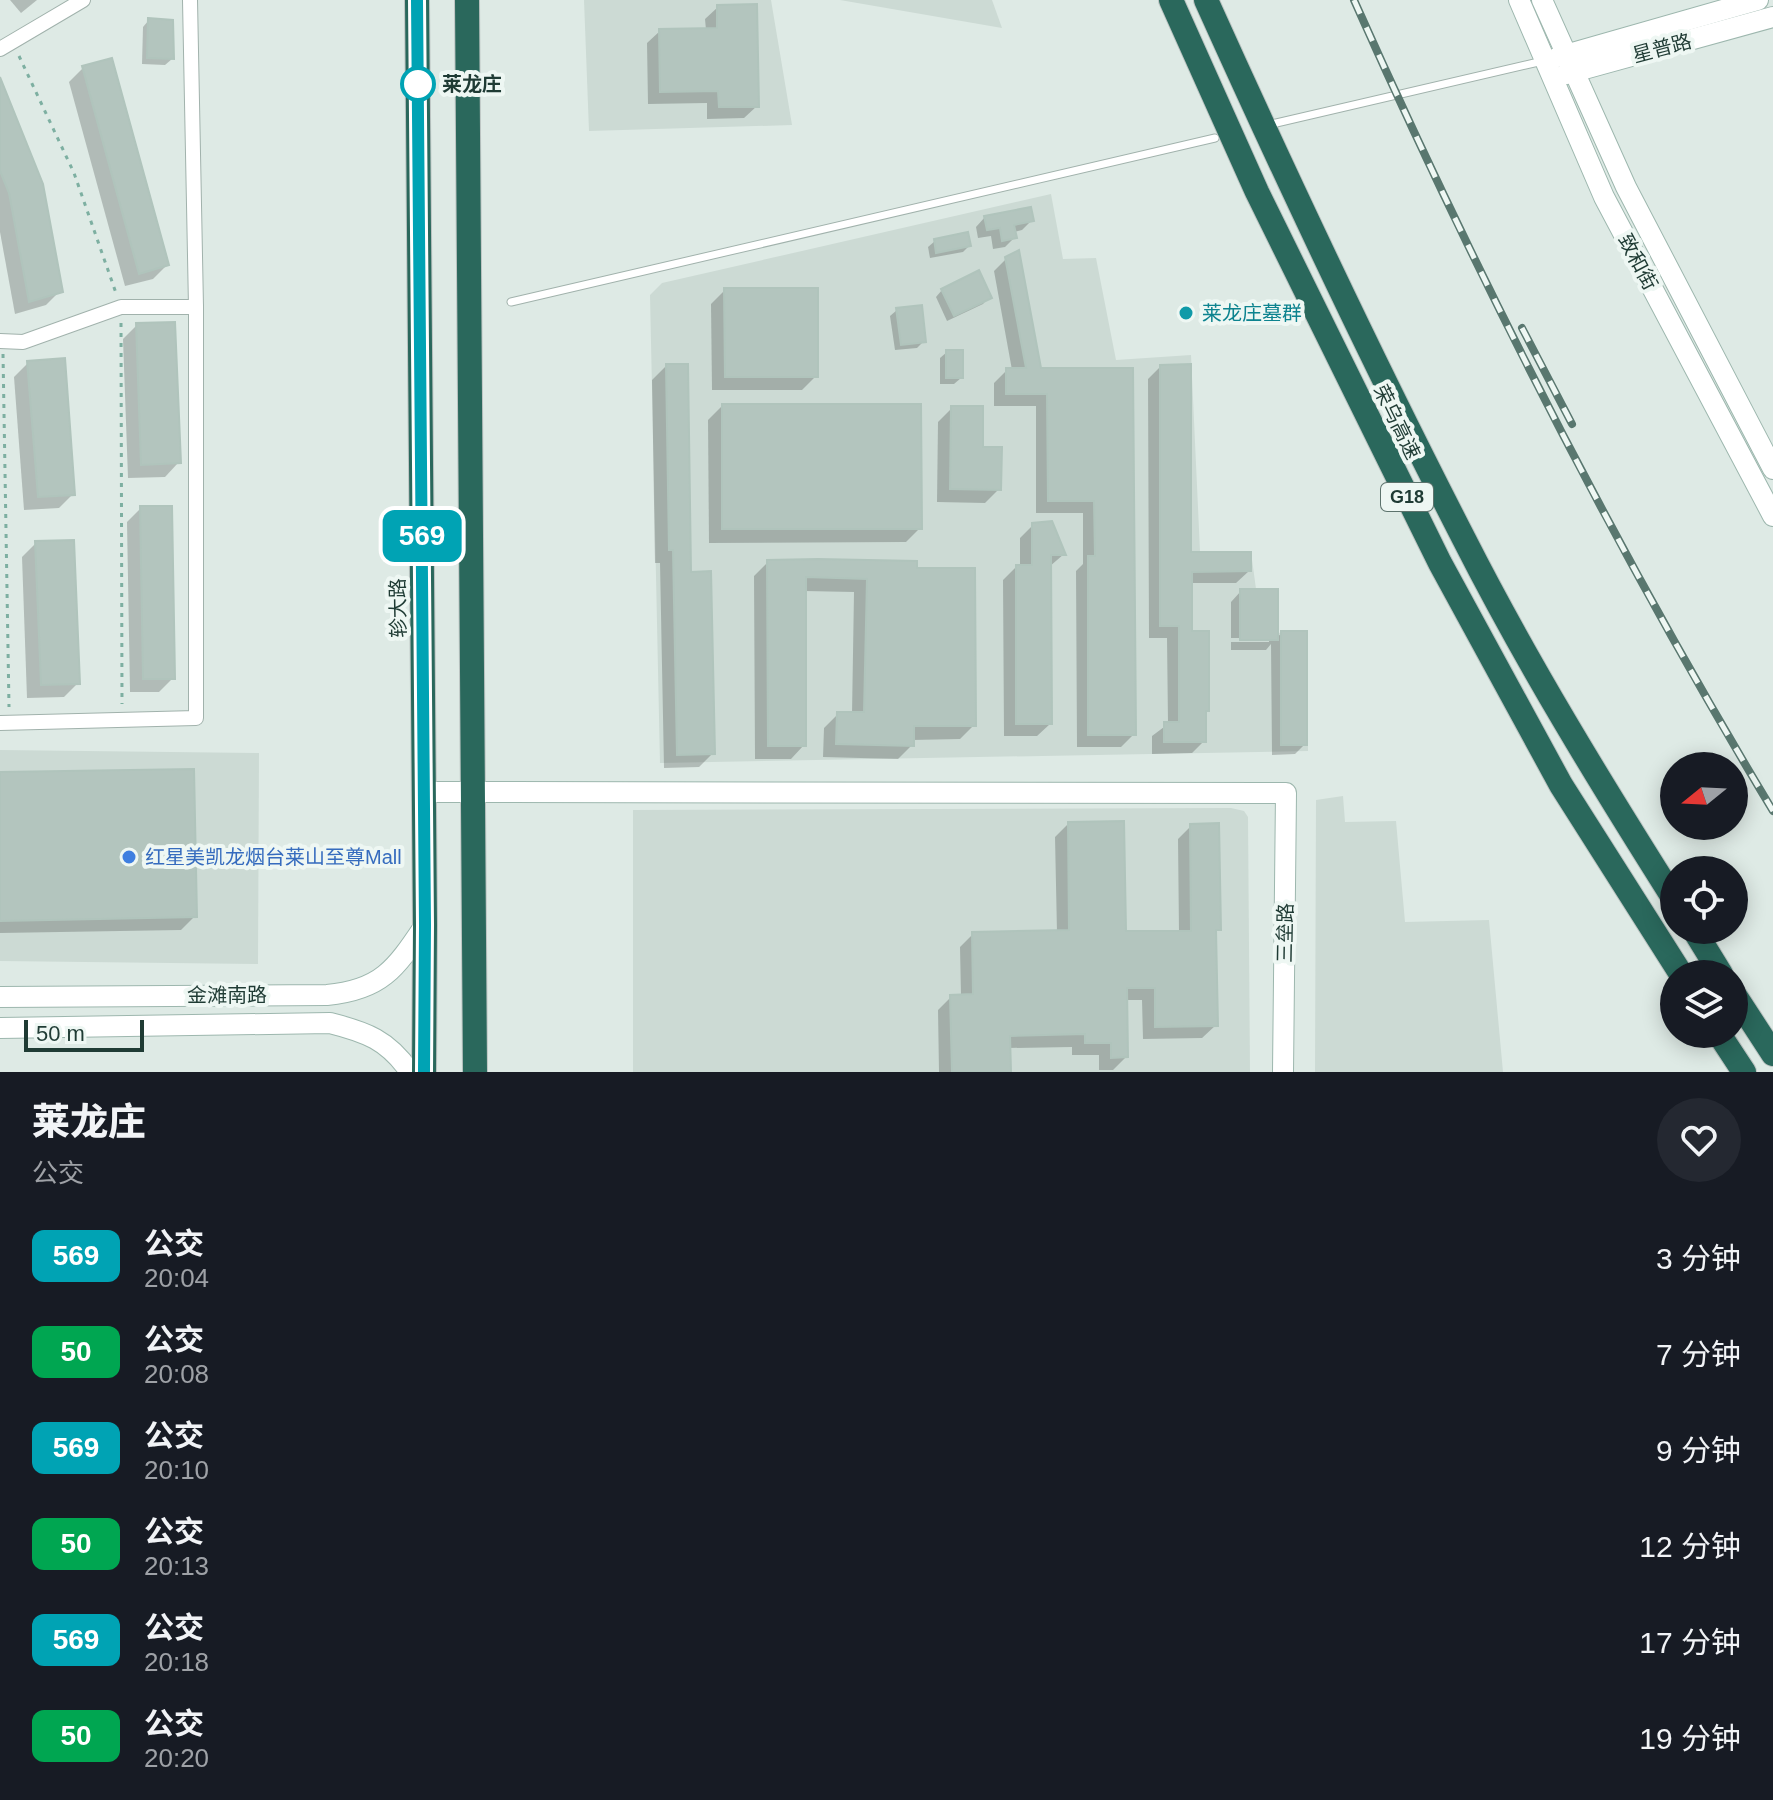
<!DOCTYPE html>
<html lang="zh">
<head>
<meta charset="utf-8">
<style>
  :root { --surface:#171b24; --page:#242831; --text:#f1f3f6; --muted:#9ea1a6 }
  body { margin:0; font-family:Helvetica,"Noto Sans SC",sans-serif; background:var(--page); color:var(--text); height:100vh; display:flex; flex-direction:column; font-size:30px; white-space:nowrap }
  * { box-sizing:border-box; margin:0 }
  p { font-size:26px; color:var(--muted) }
  .icon { flex:none; width:44px; height:44px; fill:none; stroke:currentColor; stroke-width:2; stroke-linecap:round; stroke-linejoin:round }
  .map { position:relative; height:1072px; overflow:hidden }
  .details { display:flex; flex-direction:column; background:var(--surface); flex:1 }
  .details>* { flex:none }
  .badge { padding:0 16px; border-radius:12px; font-size:28px; line-height:52px }
  .needle { width:52px; rotate:252deg }
  .buttons { position:absolute; left:1660px; top:752px; display:grid; gap:16px }
  .buttons a { display:grid; place-items:center; width:88px; height:88px; border-radius:50%; background:var(--surface); box-shadow:0 4px 20px #0003; font-size:40px }
  .scale { position:absolute; left:24px; bottom:20px; width:120px; box-sizing:border-box; padding-left:8px; border:4px solid #1f3b34; border-top:0; font-size:22px; line-height:28px; white-space:nowrap; color:#1f3b34; -webkit-text-stroke:6px #eef7f3; paint-order:stroke }
  .map>.badge { position:absolute; translate:-50% -50%; box-shadow:0 0 0 4px #fff }
  .round { display:grid; place-items:center; flex:none; width:84px; height:84px; border-radius:42px; background:var(--page) }
  .headline { display:flex; align-items:center; justify-content:space-between; height:136px; padding:0 32px }
  h1 { font-size:38px; font-weight:800; line-height:60px }
  ul { padding:0; list-style:none }
  li { display:flex; align-items:center; gap:24px; height:96px; padding:0 32px }
  li div { flex:1 }
  li b { display:block; font-size:30px }
  li em { font-style:normal }
  li .badge { min-width:88px; font-weight:700; text-align:center }
  .map>svg:first-child { display:block }
  .built { fill:#ccdad4 }
  .shadow { fill:#0003 }
  .building { fill:#b3c5be; stroke:#b0c4bc; stroke-width:2 }
  .lines { fill:none; stroke-linecap:round; stroke-linejoin:round }
  .lane-casing { stroke:#a1b2ac; stroke-width:9 }
  .street-casing { stroke:#a1b2ac; stroke-width:16 }
  .secondary-casing { stroke:#9db7ae; stroke-width:22 }
  .highway-casing { stroke:#bcc4c2; stroke-width:26 }
  .path { stroke:#7dafa1; stroke-width:3; stroke-dasharray:4 6; stroke-linecap:butt }
  .lane { stroke:#fff; stroke-width:7 }
  .street { stroke:#fff; stroke-width:14 }
  .secondary { stroke:#fff; stroke-width:20 }
  .highway { stroke:#2a685c; stroke-width:24 }
  .rail-casing { stroke:#59776f; stroke-width:8 }
  .rail { stroke:#eef7f3; stroke-width:5; stroke-dasharray:15; stroke-linecap:butt }
  .line-casing { stroke:#fff; stroke-width:18 }
  .line { stroke:#00a3b4; stroke-width:12 }
  .stop-dot { fill:#fff; stroke:#00a3b4; stroke-width:4 }
  .culture-dot { fill:#0f9aa8; stroke:#eef7f3; stroke-width:3 }
  .shop-dot { fill:#3f7fe0; stroke:#eef7f3; stroke-width:3 }
  .labels { text-anchor:middle; stroke-width:8; stroke-linejoin:round; paint-order:stroke }
  .shield { fill:#eef7f3; stroke:#5d736d; stroke-width:2 }
  .shield-label { font-size:18px; font-weight:bold; fill:#1f3b34 }
  .street-label { font-size:20px; fill:#1f3b34; stroke:#eef7f3 }
  .stop-label { font-size:20px; font-weight:bold; fill:#1f3b34; stroke:#eef7f3; text-anchor:start }
  .culture-label { font-size:20px; fill:#0d838f; stroke:#eef7f3; text-anchor:start }
  .shop-label { font-size:20px; fill:#366cbe; stroke:#eef7f3; text-anchor:start }
</style>
</head>
<body>
<div class="map">
<svg width="1773" height="1072" viewBox="0 0 1773 1072">
  <rect width="100%" height="100%" fill="#deeae5"/>
  <!-- built -->
  <g class="built">
    <path d="M 584,0 L 771,0 L 792,125 L 589,131 Z"/>
    <path d="M 840,0 L 992,0 L 1002,28 Z"/>
    <path d="M 1051,194 L 1063,259 L 1096,258 L 1116,360 L 1191,355 L 1200,551 L 1251,552 L 1256,589 L 1278,589 L 1276,633 L 1307,631 L 1308,751 L 660,763 L 650,295 L 662,283 Z"/>
    <path d="M 0,750 L 259,753 L 258,964 L 0,961 Z"/>
    <path d="M 1343,796 L 1345,822 L 1396,821 L 1405,922 L 1489,920 L 1503,1072 L 1315,1072 L 1316,800 Z"/>
    <path d="M 1231,808 L 1244,811 L 1248,817 L 1250,1072 L 633,1072 L 633,810 Z"/>
  </g>
  <!-- shadow -->
  <g class="shadow">
    <path d="M 10,0 L 37,0 L 21,13 Z"/>
    <path d="M 718,7 L 757,106 L 744,118 L 707,119 L 707,103 L 648,104 L 647,43 L 660,31 L 706,30 L 705,19 Z"/>
    <path d="M 149,20 L 172,59 L 165,65 L 142,64 L 143,27 Z"/>
    <path d="M 83,68 L 167,265 L 153,279 L 125,286 L 69,82 Z"/>
    <path d="M 0,80 L 60,291 L 46,305 L 15,314 L 0,232 Z"/>
    <path d="M 985,217 L 1031,221 L 1022,230 L 1014,232 L 1015,237 L 1005,247 L 993,249 L 991,236 L 978,238 L 976,227 Z"/>
    <path d="M 935,241 L 969,246 L 963,252 L 930,258 L 928,247 Z"/>
    <path d="M 1006,259 L 1039,370 L 1131,370 L 1134,734 L 1121,747 L 1077,747 L 1076,571 L 1083,564 L 1083,513 L 1036,513 L 1036,406 L 994,406 L 994,383 L 1007,370 L 1012,370 L 994,271 Z"/>
    <path d="M 725,290 L 816,376 L 802,390 L 712,390 L 711,304 Z"/>
    <path d="M 942,290 L 989,297 L 983,304 L 947,321 L 936,297 Z"/>
    <path d="M 897,310 L 924,341 L 917,348 L 895,350 L 890,316 Z"/>
    <path d="M 137,325 L 178,463 L 165,477 L 128,478 L 123,339 Z"/>
    <path d="M 947,352 L 961,378 L 954,384 L 940,384 L 940,358 Z"/>
    <path d="M 28,363 L 73,494 L 59,508 L 24,510 L 14,377 Z"/>
    <path d="M 666,366 L 689,574 L 713,753 L 699,767 L 664,768 L 660,563 L 655,563 L 652,380 Z"/>
    <path d="M 1160,367 L 1189,554 L 1249,571 L 1236,583 L 1190,583 L 1190,633 L 1207,710 L 1204,713 L 1204,741 L 1192,753 L 1152,754 L 1152,736 L 1168,724 L 1167,638 L 1149,638 L 1148,379 Z"/>
    <path d="M 722,406 L 920,528 L 906,542 L 709,543 L 708,420 Z"/>
    <path d="M 952,408 L 981,449 L 999,489 L 985,503 L 937,502 L 938,422 Z"/>
    <path d="M 141,508 L 173,678 L 159,692 L 130,692 L 127,522 Z"/>
    <path d="M 1033,525 L 1064,554 L 1049,567 L 1050,724 L 1037,736 L 1004,736 L 1003,580 L 1016,567 L 1020,567 L 1020,538 Z"/>
    <path d="M 36,543 L 78,683 L 64,697 L 27,698 L 22,557 Z"/>
    <path d="M 768,562 L 915,570 L 974,725 L 960,739 L 912,740 L 912,745 L 898,759 L 823,757 L 824,728 L 838,714 L 852,714 L 854,592 L 804,591 L 804,745 L 791,759 L 755,759 L 754,576 Z"/>
    <path d="M 1241,591 L 1276,638 L 1282,633 L 1305,744 L 1295,754 L 1272,755 L 1271,644 L 1266,650 L 1231,650 L 1231,642 L 1269,642 L 1269,638 L 1231,638 L 1231,602 Z"/>
    <path d="M 0,774 L 195,916 L 181,930 L 0,933 Z"/>
    <path d="M 1068,824 L 1124,933 L 1179,933 L 1178,839 L 1191,826 L 1219,929 L 1214,934 L 1216,1025 L 1202,1038 L 1143,1039 L 1142,1000 L 1125,1000 L 1126,1057 L 1113,1070 L 1099,1070 L 1099,1055 L 1072,1055 L 1072,1047 L 1008,1048 L 1009,1072 L 939,1072 L 938,1010 L 951,997 L 961,996 L 960,947 L 973,934 L 1057,933 L 1055,837 Z"/>
  </g>
  <!-- building -->
  <g class="building">
    <path d="M 757,4 L 759,107 L 719,107 L 718,91 L 660,92 L 659,29 L 717,28 L 717,5 Z"/>
    <path d="M 148,18 L 173,20 L 174,59 L 147,58 Z"/>
    <path d="M 112,58 L 169,265 L 139,274 L 82,66 Z"/>
    <path d="M 0,77 L 43,184 L 63,292 L 29,302 L 9,193 L 0,171 Z"/>
    <path d="M 1031,207 L 1034,221 L 1014,225 L 1017,238 L 1002,241 L 1000,228 L 987,230 L 984,216 Z"/>
    <path d="M 968,232 L 971,246 L 936,253 L 934,239 Z"/>
    <path d="M 1019,250 L 1041,368 L 1133,368 L 1136,735 L 1088,735 L 1088,556 L 1095,556 L 1094,501 L 1048,501 L 1047,394 L 1006,394 L 1006,368 L 1026,368 L 1005,257 Z"/>
    <path d="M 979,270 L 992,298 L 954,316 L 941,289 Z"/>
    <path d="M 724,288 L 818,288 L 818,377 L 725,377 Z"/>
    <path d="M 922,305 L 926,342 L 901,345 L 896,308 Z"/>
    <path d="M 175,322 L 181,463 L 141,465 L 136,323 Z"/>
    <rect x="946" y="350" width="17" height="28"/>
    <path d="M 65,358 L 75,495 L 38,497 L 27,361 Z"/>
    <path d="M 666,364 L 688,364 L 691,572 L 711,571 L 715,754 L 677,755 L 673,550 L 669,550 Z"/>
    <path d="M 1191,364 L 1191,552 L 1251,552 L 1251,571 L 1192,572 L 1192,631 L 1209,631 L 1209,711 L 1206,711 L 1206,742 L 1164,742 L 1164,722 L 1179,722 L 1179,626 L 1160,626 L 1160,365 Z"/>
    <path d="M 722,404 L 921,404 L 922,529 L 722,529 Z"/>
    <path d="M 951,406 L 983,406 L 983,447 L 1002,447 L 1001,490 L 950,489 Z"/>
    <path d="M 140,506 L 172,506 L 175,679 L 143,679 Z"/>
    <path d="M 1052,521 L 1066,555 L 1051,555 L 1052,724 L 1016,724 L 1016,565 L 1032,565 L 1032,523 Z"/>
    <path d="M 74,540 L 80,684 L 41,685 L 35,541 Z"/>
    <path d="M 818,559 L 917,561 L 917,568 L 975,568 L 976,726 L 914,726 L 914,746 L 836,744 L 837,712 L 864,712 L 867,579 L 806,577 L 806,746 L 768,746 L 767,560 Z"/>
    <rect x="1240" y="589" width="38" height="51"/>
    <rect x="1281" y="631" width="26" height="114"/>
    <path d="M 194,769 L 197,917 L 0,921 L 0,772 Z"/>
    <path d="M 1124,821 L 1126,931 L 1191,931 L 1190,824 L 1219,823 L 1221,930 L 1216,930 L 1218,1026 L 1155,1027 L 1155,988 L 1127,988 L 1128,1057 L 1111,1058 L 1111,1043 L 1085,1043 L 1085,1034 L 1010,1036 L 1011,1072 L 952,1072 L 950,995 L 973,994 L 972,932 L 1069,930 L 1068,822 Z"/>
  </g>
  <g class="lines">
    <defs>
      <g id="lane">
        <path d="M 1272,124 L 1543,61"/>
        <path d="M 511,302 L 1215,138"/>
      </g>
      <g id="street">
        <path d="M 0,49 L 83,0"/>
        <path d="M 0,341 L 23,342 L 121,307 L 196,307"/>
        <path d="M 0,723 L 196,718 L 196,307 L 190,0"/>
      </g>
      <g id="secondary">
        <path d="M 1519,0 L 1604,197 L 1773,516"/>
        <path d="M 1542,0 L 1626,187 L 1773,469"/>
        <path d="M 1558,57 L 1758,0"/>
        <path d="M 1566,74 L 1773,17"/>
        <path d="M 424,792 L 1286,793 L 1283,1072"/>
        <path d="M 0,997 L 327,995 C 382,990 396,968 425,925"/>
        <path d="M 0,1028 L 330,1023 C 366,1032 388,1040 410,1072"/>
      </g>
      <g id="highway">
        <path d="M 417,0 L 425,925 L 424,1072"/>
        <path d="M 467,0 L 475,1072"/>
        <path d="M 1171,0 L 1257,192 L 1440,563 L 1561,785 L 1681,974"/>
        <path d="M 1206,0 C 1288,182 1373,362 1464,539 C 1527,663 1600,782 1674,899"/>
        <path d="M 1694,930 L 1721,974"/>
        <path d="M 1734,994 L 1773,1054"/>
        <path d="M 1719,1034 L 1744,1072"/>
      </g>
    </defs>
    <!-- lane casing -->
    <use href="#lane" class="lane-casing"/>
    <!-- street casing -->
    <use href="#street" class="street-casing"/>
    <!-- secondary casing -->
    <use href="#secondary" class="secondary-casing"/>
    <!-- highway casing -->
    <use href="#highway" class="highway-casing"/>
    <!-- path -->
    <g class="path">
      <path d="M 19,56 L 74,173 L 116,293"/>
      <path d="M 121,323 L 122,704"/>
      <path d="M 3,354 L 9,707"/>
    </g>
    <!-- lane -->
    <use href="#lane" class="lane"/>
    <!-- street -->
    <use href="#street" class="street"/>
    <!-- secondary -->
    <use href="#secondary" class="secondary"/>
    <!-- highway -->
    <use href="#highway" class="highway"/>
    <defs>
      <g id="rail">
        <path d="M 1354,0 C 1478,278 1616,550 1773,811"/>
        <path d="M 1522,328 L 1572,424"/>
      </g>
    </defs>
    <!-- rail casing -->
    <use href="#rail" class="rail-casing"/>
    <!-- rail -->
    <use href="#rail" class="rail"/>
  </g>
  <g class="lines">
    <defs>
      <path id="line" d="M 417,0 L 425,925 L 424,1072"/>
    </defs>
    <!-- line casing -->
    <use href="#line" class="line-casing"/>
    <!-- line -->
    <use href="#line" class="line"/>
  </g>
  <!-- markers -->
  <circle class="stop-dot" cx="418" cy="84" r="16"/>
  <circle class="culture-dot" cx="1186" cy="313" r="8"/>
  <circle class="shop-dot" cx="129" cy="857" r="8"/>
  <g class="labels">
    <!-- shield labels -->
    <rect class="shield" x="1381" y="483" width="52" height="28" rx="6"/>
    <g class="shield-label">
      <text x="1407" y="503">G18</text>
    </g>
    <!-- street labels -->
    <g class="street-label">
      <text transform="translate(1662 48) rotate(-15)" y="7">星普路</text>
      <text transform="translate(1638 262) rotate(62)" y="7">致和街</text>
      <text transform="translate(1397 422) rotate(64)" y="7">荣乌高速</text>
      <text transform="translate(398 608) rotate(-91)" y="7">轸大路</text>
      <text transform="translate(1285 933) rotate(-89)" y="7">三垒路</text>
      <text x="227" y="1002">金滩南路</text>
    </g>
    <!-- stop labels -->
    <g class="stop-label">
      <text x="442" y="91">莱龙庄</text>
    </g>
    <!-- culture labels -->
    <g class="culture-label">
      <text x="1202" y="320">莱龙庄墓群</text>
    </g>
    <!-- shop labels -->
    <g class="shop-label">
      <text x="145" y="864">红星美凯龙烟台莱山至尊Mall</text>
    </g>
  </g>
</svg>
<div class="buttons">
<a><svg class="needle" viewBox="-14 -14 28 28"><path d="M0-13l5 13h-10z" fill="#e53935"/><path d="M0 13l5-13h-10z" fill="#9ea1a6"/></svg></a>
<a><svg class="icon" aria-label="locate" viewBox="0 0 24 24"><circle cx="12" cy="12" r="6"/><path d="M12 2v4M12 18v4M2 12h4M18 12h4"/></svg></a>
<a><svg class="icon" aria-label="layers" viewBox="0 0 24 24"><path d="M12 4l9 5-9 5-9-5zM3 14l9 5 9-5"/></svg></a>
</div>
<div class="scale">50 m</div>
<b class="badge" style="left:422px;top:536px;background:#00a3b4;color:#fff">569</b>
</div>
<section class="details">
<div class="headline"><div><h1>莱龙庄</h1><p>公交</p></div><a class="round"><svg class="icon" aria-label="heart" viewBox="0 0 24 24"><path d="M12 20l-8-8c-3-5 5-10 8-4 3-6 11-1 8 4z"/></svg></a></div>
<ul>
<li><span class="badge" style="background:#00a3b4;color:#fff">569</span><div><b>公交</b><p>20:04</p></div><em>3 分钟</em></li>
<li><span class="badge" style="background:#00a651;color:#fff">50</span><div><b>公交</b><p>20:08</p></div><em>7 分钟</em></li>
<li><span class="badge" style="background:#00a3b4;color:#fff">569</span><div><b>公交</b><p>20:10</p></div><em>9 分钟</em></li>
<li><span class="badge" style="background:#00a651;color:#fff">50</span><div><b>公交</b><p>20:13</p></div><em>12 分钟</em></li>
<li><span class="badge" style="background:#00a3b4;color:#fff">569</span><div><b>公交</b><p>20:18</p></div><em>17 分钟</em></li>
<li><span class="badge" style="background:#00a651;color:#fff">50</span><div><b>公交</b><p>20:20</p></div><em>19 分钟</em></li>
</ul>
</section>
</body>
</html>
